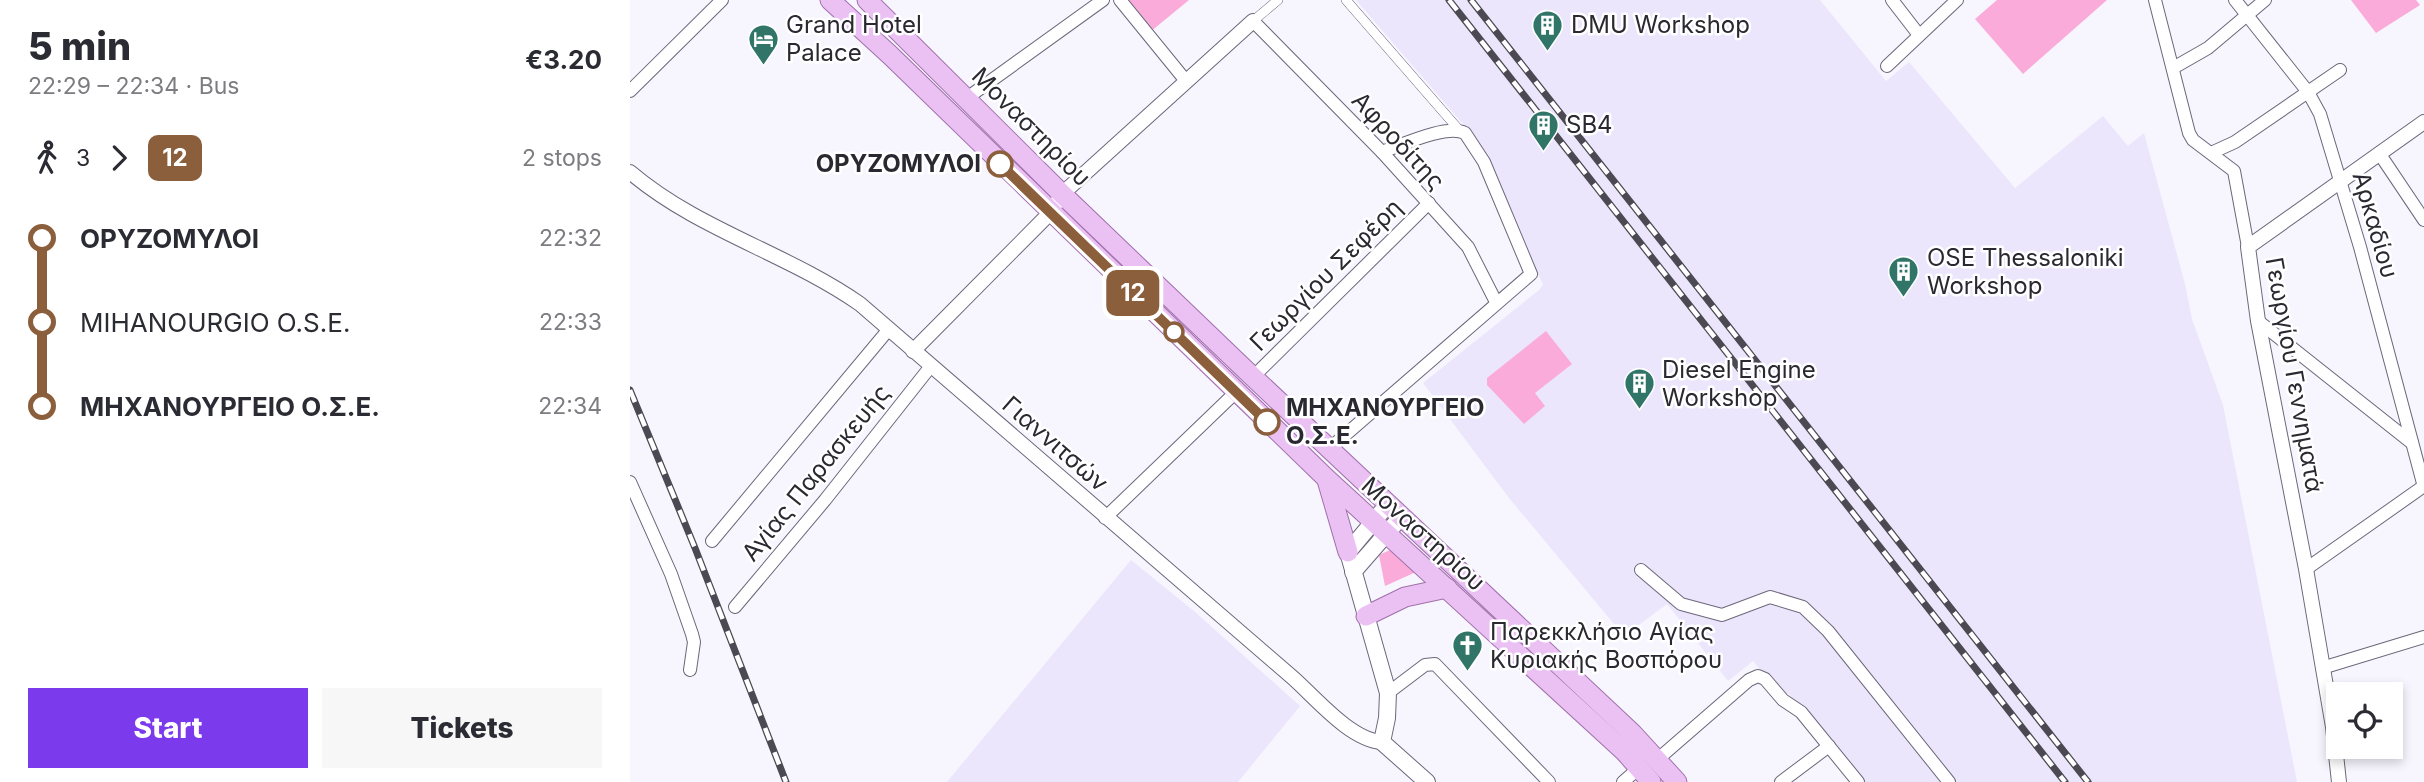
<!DOCTYPE html>
<html lang="en">
<head>
<meta charset="utf-8">
<style>
  :root { --surface:#fff; --page:#f7f7f7; --text:#2b2b33; --muted:#7c7c81; --accent:#7c3aed }
  body { margin:0; font-family:Inter,sans-serif; background:var(--page); color:var(--text); height:100vh; display:flex; flex-direction:column; font-size:26px; white-space:nowrap }
  * { box-sizing:border-box; margin:0 }
  p { font-size:23px; color:var(--muted) }
  .icon { flex:none; width:38px; height:38px; fill:none; stroke:currentColor; stroke-width:2; stroke-linecap:round; stroke-linejoin:round }
  .map { position:relative; flex:1; overflow:hidden }
  .sheet { display:flex; flex-direction:column; background:var(--surface); width:630px }
  .sheet>* { flex:none }
  .badge { padding:0 14px; border-radius:10px; font-size:24px; line-height:46px }
  .buttons { position:absolute; left:1696px; top:682px; display:grid; gap:14px }
  .buttons a { display:grid; place-items:center; width:77px; height:77px; border-radius:0px; background:var(--surface); box-shadow:0 4px 10px #0003; font-size:35px }
  .map>.badge { position:absolute; translate:-50% -50%; box-shadow:0 0 0 4px #fff }
  .legs { display:flex; align-items:center; gap:10px; height:77px; padding:0 28px; font-size:23px }
  .legs p { margin-inline-start:auto }
  .summary { display:flex; align-items:center; justify-content:space-between; height:119px; padding:0 28px }
  h1 { font-size:38px; font-weight:800; line-height:52px }
  .cta { display:flex; gap:14px; margin-top:auto; padding:14px 28px }
  .cta a { flex:1; height:80px; border-radius:0px; background:var(--accent); color:#fff; font-size:28px; font-weight:800; line-height:80px; text-align:center }
  .cta a+a { background:var(--page); color:var(--text) }
  ul { padding:0 28px; list-style:none }
  li { display:flex; align-items:center; gap:24px; height:84px; font-size:26px }
  li i { display:grid; place-items:center; width:10px; height:100%; margin:0 9px; background:currentColor }
  li i::after { content:''; width:18px; height:18px; margin:-9px; border:5px solid; border-radius:50%; background:var(--surface) }
  li p { margin-inline-start:auto }
  li:first-child i { background:linear-gradient(#0000 50%,currentColor 0) }
  li:last-child i { background:linear-gradient(currentColor 50%,#0000 0) }
  main { display:flex; flex:1; min-height:0 }
  .map>svg:first-child { display:block }
  .built { fill:#ece6fd }
  .green { fill:#fbabd9 }
  .lines { fill:none; stroke-linecap:round; stroke-linejoin:round }
  .pedestrian-casing { stroke:#6c677a; stroke-width:10 }
  .minor-casing { stroke:#6c677a; stroke-width:14 }
  .tertiary-casing { stroke:#6c677a; stroke-width:16 }
  .secondary-casing { stroke:#6c677a; stroke-width:18 }
  .primary-casing { stroke:#9f70aa; stroke-width:21 }
  .pedestrian { stroke:#fff; stroke-width:9 }
  .minor { stroke:#fff; stroke-width:12 }
  .tertiary { stroke:#fff; stroke-width:14 }
  .secondary { stroke:#fff; stroke-width:16 }
  .primary { stroke:#ebc1f4; stroke-width:19 }
  .rail-casing { stroke:#4b4951; stroke-width:7 }
  .rail { stroke:#fff; stroke-width:4.5; stroke-dasharray:13; stroke-linecap:butt }
  .line-1-casing { stroke:#fff; stroke-width:16 }
  .line-1 { stroke:#8b5e3c; stroke-width:10 }
  .stop-1-dot { fill:#fff; stroke:#8b5e3c; stroke-width:3.5 }
  .labels { text-anchor:middle; stroke-width:5; stroke-linejoin:round; paint-order:stroke }
  .poi-label { font-size:24px; fill:#2a2830; stroke:#fff; text-anchor:start }
  .street-label { font-size:24px; fill:#2a2830; stroke:#fff }
  .stop-label { font-size:24px; font-weight:bold; fill:#2a2830; stroke:#fff; text-anchor:end }
</style>
</head>
<body>
<main>
<section class="sheet">
<div class="summary"><div><h1>5 min</h1><p>22:29 – 22:34 · Bus</p></div><b>€3.20</b></div>
<div class="legs"><svg class="icon" aria-label="walk" viewBox="0 0 24 24"><circle cx="13" cy="4" r="2"/><path d="M13 8l-2 6 4 7M11 14l-3 7M7 12l3-4h3l4 4"/></svg>3<svg class="icon" aria-label="forward" viewBox="0 0 24 24"><path d="M9 5l7 7-7 7"/></svg><b class="badge" style="background:#8b5e3c;color:#fff">12</b><p>2 stops</p></div>
<ul>
<li><i style="color:#8b5e3c"></i><b>ΟΡΥΖΟΜΥΛΟΙ</b><p>22:32</p></li>
<li><i style="color:#8b5e3c"></i><span>MIHANOURGIO O.S.E.</span><p>22:33</p></li>
<li><i style="color:#8b5e3c"></i><b>ΜΗΧΑΝΟΥΡΓΕΙΟ Ο.Σ.Ε.</b><p>22:34</p></li>
</ul>
<div class="cta"><a>Start</a><a>Tickets</a></div>
</section>
<div class="map">
<svg width="1794" height="782" viewBox="0 0 1794 782">
  <rect width="100%" height="100%" fill="#f7f5fe"/>
  <!-- built -->
  <g class="built">
    <path d="M 726,0 L 1190,0 L 1256,81 L 1279,62 L 1385,188 L 1473,116 L 1498,146 L 1514,133 L 1555,284 L 1562,319 L 1593,405 L 1667,782 L 1232,782 L 1158,693 L 1152,697 L 1123,661 L 1098,681 L 1037,604 L 994,636 L 879,498 L 793,383 L 909,290 L 913,285 L 861,167 L 845,138 Z"/>
    <path d="M 501,560 L 564,611 L 670,706 L 608,782 L 317,782 Z"/>
  </g>
  <!-- green -->
  <g class="green">
    <path d="M 495,0 L 559,0 L 520,32 Z"/>
    <path d="M 1367,0 L 1477,0 L 1393,74 L 1345,19 Z"/>
    <path d="M 1721,0 L 1786,0 L 1790,5 L 1746,33 Z"/>
    <path d="M 916,331 L 942,364 L 905,393 L 915,406 L 894,424 L 857,385 L 857,378 Z"/>
    <path d="M 760,550 L 786,572 L 755,586 L 749,555 Z"/>
  </g>
  <g class="lines">
    <defs>
      <g id="pedestrian">
        <path d="M 716,0 L 830,131"/>
        <path d="M 623,21 L 648,0"/>
      </g>
      <g id="minor">
        <path d="M 490,0 L 556,81"/>
        <path d="M 1262,0 L 1289,35"/>
        <path d="M 1525,0 L 1559,133 L 1563,140 L 1604,171 L 1618,247"/>
        <path d="M 1605,0 L 1678,92 L 1690,114 L 1730,247 L 1794,487"/>
        <path d="M 623,21 L 752,152 L 838,247 L 866,302"/>
        <path d="M 1257,66 L 1327,0"/>
        <path d="M 1543,68 L 1578,48 L 1635,0"/>
        <path d="M 0,91 L 92,0"/>
        <path d="M 337,98 L 473,0"/>
        <path d="M 1581,153 L 1605,142 L 1710,70"/>
        <path d="M 1749,153 L 1794,220"/>
        <path d="M 1628,321 L 1782,443"/>
        <path d="M 623,377 L 799,203"/>
        <path d="M 699,449 L 901,274 L 854,162 L 835,133 C 816,124 772,145 752,152"/>
        <path d="M 0,482 L 41,574 L 62,634 L 64,642 L 60,670"/>
        <path d="M 475,518 L 606,392"/>
        <path d="M 82,541 L 259,329"/>
        <path d="M 1676,569 L 1794,486"/>
        <path d="M 1011,570 L 1051,604 L 1092,615 L 1140,597 L 1173,607 L 1198,631 L 1319,782"/>
        <path d="M 105,607 L 195,500 L 301,366"/>
        <path d="M 1692,668 L 1794,637"/>
        <path d="M 758,693 L 795,665 L 805,664 L 919,782"/>
        <path d="M 1028,759 L 1119,680 L 1128,676 L 1135,679 L 1153,700 L 1171,712 L 1228,782"/>
        <path d="M 993,782 L 1009,768"/>
        <path d="M 1151,782 L 1199,746"/>
      </g>
      <g id="tertiary">
        <path d="M 0,172 C 68,230 157,253 230,304 L 662,677 C 685,697 720,740 752,742"/>
        <path d="M 283,351 L 420,213 L 432,194 L 623,21"/>
        <path d="M 1709,782 L 1703,727 L 1676,569 L 1628,321 L 1618,247 L 1794,122"/>
      </g>
      <g id="secondary">
        <path d="M 758,504 L 718,552 L 758,693 L 757,718 L 752,742 L 797,782"/>
        <path d="M 723,572 L 771,517"/>
      </g>
      <g id="primary">
        <path d="M 200,0 L 260,55 L 697,479 L 995,752 L 1021,782"/>
        <path d="M 237,0 L 432,194 L 623,377 L 1003,734 L 1047,782"/>
        <path d="M 697,480 L 718,552"/>
        <path d="M 736,616 L 775,597 L 817,588"/>
      </g>
    </defs>
    <!-- pedestrian casing -->
    <use href="#pedestrian" class="pedestrian-casing"/>
    <!-- minor casing -->
    <use href="#minor" class="minor-casing"/>
    <!-- tertiary casing -->
    <use href="#tertiary" class="tertiary-casing"/>
    <!-- secondary casing -->
    <use href="#secondary" class="secondary-casing"/>
    <!-- primary casing -->
    <use href="#primary" class="primary-casing"/>
    <!-- pedestrian -->
    <use href="#pedestrian" class="pedestrian"/>
    <!-- minor -->
    <use href="#minor" class="minor"/>
    <!-- tertiary -->
    <use href="#tertiary" class="tertiary"/>
    <!-- secondary -->
    <use href="#secondary" class="secondary"/>
    <!-- primary -->
    <use href="#primary" class="primary"/>
    <defs>
      <g id="rail">
        <path d="M 819,0 L 1435,782"/>
        <path d="M 841,0 L 1458,782"/>
        <path d="M 0,390 L 65,548 L 156,782"/>
      </g>
    </defs>
    <!-- rail casing -->
    <use href="#rail" class="rail-casing"/>
    <!-- rail -->
    <use href="#rail" class="rail"/>
  </g>
  <g class="lines">
    <defs>
      <path id="line-1" d="M 370,164 L 637,422"/>
    </defs>
    <!-- line-1 casing -->
    <use href="#line-1" class="line-1-casing"/>
    <!-- line-1 -->
    <use href="#line-1" class="line-1"/>
  </g>
  <!-- icons -->
  <defs>
    <symbol id="building-pin" viewBox="-11 -11 22 30"><path d="M0 17L-7.5 6A9.5 9.5 0 1 1 7.5 6Z" fill="#307568" stroke="#fff"/><path d="M-4-6H4V6H1V3H-1V6H-4ZM-2.5-4.3h1.7v1.8h-1.7ZM.8-4.3h1.7v1.8H.8ZM-2.5-1h1.7V.8h-1.7ZM.8-1h1.7V.8H.8Z" fill="#fff"/></symbol>
    <symbol id="hotel-pin" viewBox="-11 -11 22 30"><path d="M0 17L-7.5 6A9.5 9.5 0 1 1 7.5 6Z" fill="#307568" stroke="#fff"/><path d="M-6-4.5h1.5V1H6V5H4.5V3h-9V5H-6ZM-4 0a1.8 1.8 0 1 1 3.6 0ZM.5 0V-2.5h3Q6-2.5 6 0Z" fill="#fff"/></symbol>
    <symbol id="church-pin" viewBox="-11 -11 22 30"><path d="M0 17L-7.5 6A9.5 9.5 0 1 1 7.5 6Z" fill="#307568" stroke="#fff"/><path d="M-1.2-6h2.4v3.5h3.3v2.4h-3.3V6h-2.4V-.1h-3.3v-2.4h3.3Z" fill="#fff"/></symbol>
  </defs>
  <g fill-rule="evenodd">
    <use href="#building-pin" x="900" y="8" width="35" height="47"/>
    <use href="#hotel-pin" x="116" y="22" width="35" height="47"/>
    <use href="#building-pin" x="896" y="108" width="35" height="47"/>
    <use href="#building-pin" x="1256" y="254" width="35" height="47"/>
    <use href="#building-pin" x="992" y="366" width="35" height="47"/>
    <use href="#church-pin" x="820" y="628" width="35" height="47"/>
  </g>
  <!-- markers -->
  <g class="stop-1-dot">
    <circle cx="370" cy="164" r="12"/>
    <circle cx="544" cy="332" r="9"/>
    <circle cx="637" cy="422" r="12"/>
  </g>
  <g class="labels">
    <!-- poi labels -->
    <g class="poi-label">
      <text x="156" y="33">Grand Hotel<tspan x="156" dy="28">Palace</tspan></text>
      <text x="941" y="33">DMU Workshop</text>
      <text x="936" y="133">SB4</text>
      <text x="1297" y="266">OSE Thessaloniki<tspan x="1297" dy="28">Workshop</tspan></text>
      <text x="1032" y="378">Diesel Engine<tspan x="1032" dy="28">Workshop</tspan></text>
      <text x="860" y="640">Παρεκκλήσιο Αγίας<tspan x="860" dy="28">Κυριακής Βοσπόρου</tspan></text>
    </g>
    <!-- street labels -->
    <g class="street-label">
      <text transform="translate(401 127) rotate(45)" y="8">Μοναστηρίου</text>
      <text transform="translate(768 141) rotate(47)" y="8">Αφροδίτης</text>
      <text transform="translate(1745 225) rotate(74)" y="8">Αρκαδίου</text>
      <text transform="translate(696 275) rotate(-45)" y="8">Γεωργίου Σεφέρη</text>
      <text transform="translate(1664 375) rotate(80)" y="8">Γεωργίου Γεννηματά</text>
      <text transform="translate(425 444) rotate(41)" y="8">Γιαννιτσών</text>
      <text transform="translate(186 473) rotate(-51)" y="8">Αγίας Παρασκευής</text>
      <text transform="translate(793 534) rotate(42)" y="8">Μοναστηρίου</text>
    </g>
    <!-- stop labels -->
    <g class="stop-label">
      <text x="351" y="172">ΟΡΥΖΟΜΥΛΟΙ</text>
      <text x="656" y="416" text-anchor="start">ΜΗΧΑΝΟΥΡΓΕΙΟ<tspan x="656" dy="28">Ο.Σ.Ε.</tspan></text>
    </g>
  </g>
</svg>
<div class="buttons">
<a><svg class="icon" aria-label="locate" viewBox="0 0 24 24"><circle cx="12" cy="12" r="6"/><path d="M12 2v4M12 18v4M2 12h4M18 12h4"/></svg></a>
</div>
<b class="badge" style="left:503px;top:293px;background:#8b5e3c;color:#fff">12</b>
</div>
</main>
</body>
</html>
